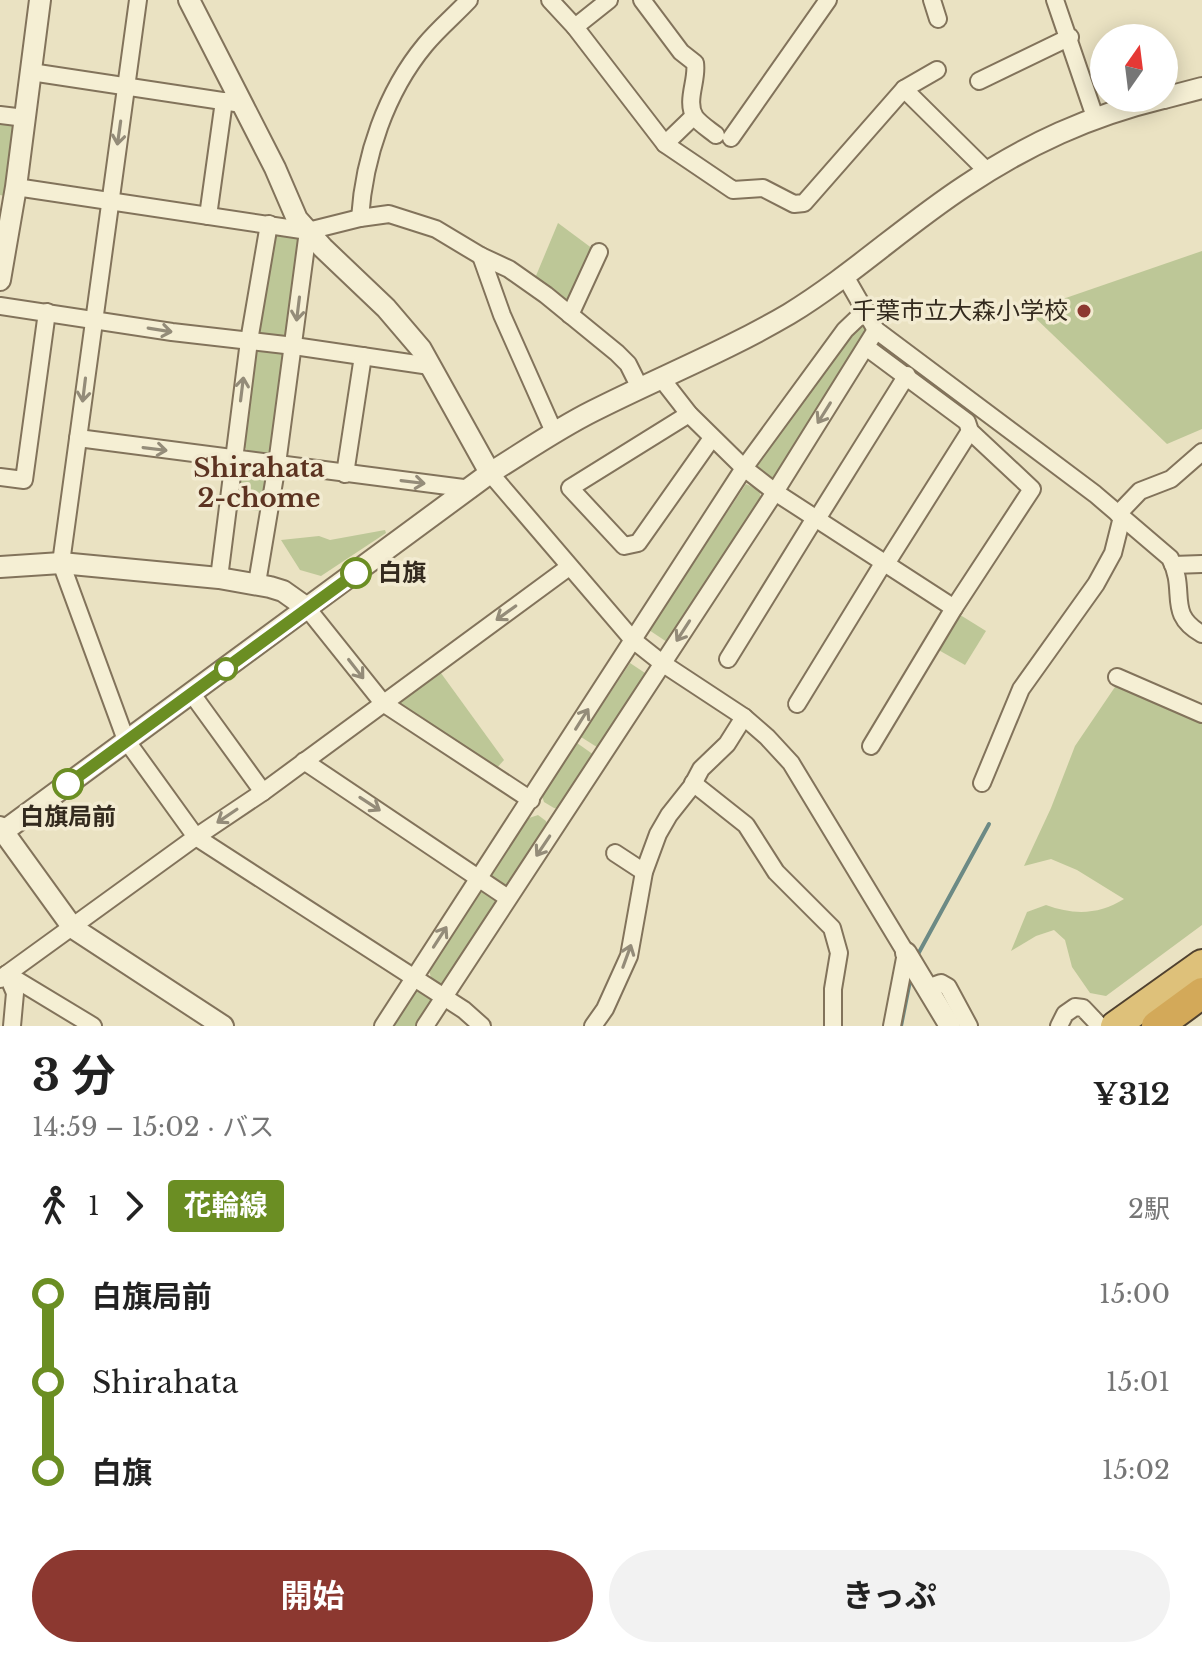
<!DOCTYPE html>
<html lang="ja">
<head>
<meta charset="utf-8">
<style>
  :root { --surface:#fff; --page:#f2f2f2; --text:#222; --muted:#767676; --accent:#8c3830 }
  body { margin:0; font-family:"Libre Baskerville","Noto Sans JP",serif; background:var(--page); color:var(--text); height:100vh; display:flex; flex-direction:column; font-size:30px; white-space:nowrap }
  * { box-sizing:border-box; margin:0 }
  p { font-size:26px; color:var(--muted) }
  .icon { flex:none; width:44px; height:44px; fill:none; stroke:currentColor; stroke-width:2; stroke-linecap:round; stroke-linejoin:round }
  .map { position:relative; height:1026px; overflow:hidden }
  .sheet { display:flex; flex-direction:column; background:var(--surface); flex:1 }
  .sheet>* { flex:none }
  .badge { padding:0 16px; border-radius:6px; font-size:28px; line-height:52px }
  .needle { width:52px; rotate:14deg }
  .tools { position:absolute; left:1090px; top:24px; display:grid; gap:16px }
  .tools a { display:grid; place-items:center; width:88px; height:88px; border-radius:50%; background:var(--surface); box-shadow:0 4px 20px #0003; font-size:40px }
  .map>.badge { position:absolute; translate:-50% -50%; box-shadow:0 0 0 4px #fff }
  .legs { display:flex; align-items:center; gap:12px; height:88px; padding:0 32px; font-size:26px }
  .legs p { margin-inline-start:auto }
  .headline { display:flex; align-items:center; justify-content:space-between; height:136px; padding:0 32px }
  h1 { font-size:44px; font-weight:700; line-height:60px }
  .button { display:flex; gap:16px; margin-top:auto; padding:16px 32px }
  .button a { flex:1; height:92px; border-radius:48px; background:var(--accent); color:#fff; font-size:32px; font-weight:700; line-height:92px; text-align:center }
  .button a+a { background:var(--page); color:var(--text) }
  ul { padding:0 32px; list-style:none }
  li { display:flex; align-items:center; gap:28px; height:88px; font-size:30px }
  li i { display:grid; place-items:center; width:12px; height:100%; margin:0 10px; background:currentColor }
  li i::after { content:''; width:20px; height:20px; margin:-10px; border:6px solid; border-radius:50%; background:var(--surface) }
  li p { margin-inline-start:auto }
  li:first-child i { background:linear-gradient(#0000 50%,currentColor 0) }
  li:last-child i { background:linear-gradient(currentColor 50%,#0000 0) }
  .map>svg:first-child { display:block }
  .green { fill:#bdc797 }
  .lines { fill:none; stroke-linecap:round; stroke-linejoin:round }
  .stream { stroke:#6c8a85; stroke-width:4 }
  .minor-casing { stroke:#82735b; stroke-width:20 }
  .tertiary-casing { stroke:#82735b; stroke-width:24 }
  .trunk-casing { stroke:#50412f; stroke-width:32 }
  .motorway-casing { stroke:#50412f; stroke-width:34 }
  .minor { stroke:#f5efd4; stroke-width:16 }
  .tertiary { stroke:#f5efd4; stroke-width:20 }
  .trunk { stroke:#dec17a; stroke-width:28 }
  .motorway { stroke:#d3a959; stroke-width:30 }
  .oneway { stroke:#948c79 }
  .line-1-casing { stroke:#fff; stroke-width:18 }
  .line-1 { stroke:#6b8e23; stroke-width:12 }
  .poi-dot { fill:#8c3830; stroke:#f2ebd1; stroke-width:3 }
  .stop-1-dot { fill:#fff; stroke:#6b8e23; stroke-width:4 }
  .labels { text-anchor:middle; stroke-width:7; stroke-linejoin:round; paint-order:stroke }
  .poi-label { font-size:24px; fill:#332a1e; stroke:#f2ebd1; text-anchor:end }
  .stop-label { font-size:24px; font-weight:bold; fill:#332a1e; stroke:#f2ebd1; text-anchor:start }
  .neighbourhood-label { font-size:26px; font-weight:bold; fill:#5c3321; stroke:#f2ebd1 }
</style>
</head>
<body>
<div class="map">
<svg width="1202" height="1026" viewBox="0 0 1202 1026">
  <rect width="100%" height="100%" fill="#eae2c2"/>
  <!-- green -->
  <g class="green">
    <path d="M 0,121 L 10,122 L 14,127 L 5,196 L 0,195 Z"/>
    <path d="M 558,223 L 593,249 L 566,307 L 533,283 Z"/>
    <path d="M 273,231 L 296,235 L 303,241 L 290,334 L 282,340 L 264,337 L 259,330 Z"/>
    <path d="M 1202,251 L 1202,429 L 1167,444 L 1028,311 Z"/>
    <path d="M 865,325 L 868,334 L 771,481 L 752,464 L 858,326 Z"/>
    <path d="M 263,345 L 281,347 L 287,355 L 274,451 L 265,456 L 250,454 L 243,445 L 257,351 Z"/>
    <path d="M 248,465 L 264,467 L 271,475 L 265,512 L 235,508 L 240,471 Z"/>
    <path d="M 746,484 L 759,490 L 761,498 L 667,642 L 649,630 Z"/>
    <path d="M 385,530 L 386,533 L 321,576 L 300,570 L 281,540 L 319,536 L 330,540 Z"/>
    <path d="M 957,613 L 986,631 L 965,665 L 935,648 Z"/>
    <path d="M 630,663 L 648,675 L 600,749 L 581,737 Z"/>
    <path d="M 438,669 L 504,760 L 495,770 L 400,709 L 397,698 Z"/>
    <path d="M 1117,684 L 1202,723 L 1202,925 L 1106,996 L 1090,993 L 1072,967 L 1065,940 L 1054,930 L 1036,936 L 1011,951 L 1027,912 L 1046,905 C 1073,915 1099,915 1124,899 L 1077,870 L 1051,859 L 1024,866 L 1051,808 L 1075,746 Z"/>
    <path d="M 577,743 L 594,755 L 560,809 L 554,808 L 544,802 L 542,796 Z"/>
    <path d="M 538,815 L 546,821 L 548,827 L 506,890 L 488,878 L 529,818 Z"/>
    <path d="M 482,888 L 500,901 L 448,983 L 440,984 L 431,978 L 429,970 Z"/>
    <path d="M 425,990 L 432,996 L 433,1004 L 419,1026 L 393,1026 L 415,992 Z"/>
  </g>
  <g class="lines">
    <!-- stream -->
    <g class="stream">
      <path d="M 917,956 L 989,824"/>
      <path d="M 901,1026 L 911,976"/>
    </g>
    <defs>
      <g id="minor">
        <path d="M 138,0 L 61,563 L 126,740 L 196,837 L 464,1010 L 482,1026"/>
        <path d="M 550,0 L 575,27 L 665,144 L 733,190 L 763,188 L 794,204 L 804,203 L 904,89 L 937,70"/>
        <path d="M 642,0 L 681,52 L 695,63 C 698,80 685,101 695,117 C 700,124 710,130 716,135"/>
        <path d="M 932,0 L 938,19"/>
        <path d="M 1055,0 L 1095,117"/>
        <path d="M 575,27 L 609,0"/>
        <path d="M 31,72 L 242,104"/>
        <path d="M 979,81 L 1070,37"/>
        <path d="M 904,89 L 988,172"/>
        <path d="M 0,115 L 25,118"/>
        <path d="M 731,138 L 828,0"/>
        <path d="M 665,144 L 694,116"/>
        <path d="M 16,187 L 308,231 L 360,218 L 389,214 L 436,229 L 481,256 L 509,269 L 546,295 L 617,353 L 628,364 L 640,388"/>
        <path d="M 208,216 L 224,101"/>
        <path d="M 360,218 C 364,157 386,92 425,45 C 438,29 455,15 469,0"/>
        <path d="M 481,256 L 502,315 L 554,432"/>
        <path d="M 845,276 L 876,330 L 1095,494 L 1170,558 C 1188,592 1165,613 1202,634"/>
        <path d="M 0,306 L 172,332 L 294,346 L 430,366"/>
        <path d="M 570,315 L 599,252"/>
        <path d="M 866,347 L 967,422 L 970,431 L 1032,489 L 954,608 L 871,746"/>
        <path d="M 661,378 L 689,414 L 744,468 L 775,492 L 954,608"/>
        <path d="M 689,414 L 570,488 L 624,546 L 638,543 L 712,438"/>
        <path d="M 78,438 L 471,489"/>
        <path d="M 490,473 L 633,640 L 662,663 L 744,717 L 767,737 L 791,763 L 906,953 L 892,1026"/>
        <path d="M 345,474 L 363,356"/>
        <path d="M 0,477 L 24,480 L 47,312"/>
        <path d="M 1118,514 L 1140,491 L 1171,479 L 1202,452"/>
        <path d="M 817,519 L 907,375"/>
        <path d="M 886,564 L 970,431"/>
        <path d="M 1173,565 L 1202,564"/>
        <path d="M 219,578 L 249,341 L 269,224"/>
        <path d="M 257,583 L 277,464 L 308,231"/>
        <path d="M 307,608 L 383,703 L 531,800"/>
        <path d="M 728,659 L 815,518"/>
        <path d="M 1117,677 L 1202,714"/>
        <path d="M 192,694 L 263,792"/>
        <path d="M 797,704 L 884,562"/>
        <path d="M 304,761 L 508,898"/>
        <path d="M 693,783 L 746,825 L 776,872 L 832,928 L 839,953 L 833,989 L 833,1026"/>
        <path d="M 982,783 L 1021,689 L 1096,584 L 1113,553 L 1122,517"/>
        <path d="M 615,853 L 644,872"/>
        <path d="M 7,974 L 93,1026"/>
        <path d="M 7,974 L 15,993 L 12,1026"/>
        <path d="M 0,979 L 196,837 L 263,792 L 569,567"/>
        <path d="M 927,988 L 941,983 L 948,987 L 969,1026"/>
        <path d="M 383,1026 L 744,468 L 845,330 L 866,310"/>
        <path d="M 425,1026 L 775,492 L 876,330"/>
        <path d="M 593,1026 L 605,1009 L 629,956 L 644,872 L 658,834 L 669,815 L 692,786 L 701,769 L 727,744 L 744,717"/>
        <path d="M 1059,1026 L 1065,1014 L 1075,1007 L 1083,1008 L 1100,1026"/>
      </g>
      <g id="tertiary">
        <path d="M 189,0 L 275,168 L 297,219 L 323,248 L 386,308 L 421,349 L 490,473"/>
        <path d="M 1164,98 L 1202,88"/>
        <path d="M 0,280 L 16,187 L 40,0"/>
        <path d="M 0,567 L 61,563 L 219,578 L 270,587 L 283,591 L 307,608"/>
        <path d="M 0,827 L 73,928 L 223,1026"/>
        <path d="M 0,834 L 490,473 C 524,452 557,429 593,411 C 658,378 726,351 789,314 C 851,276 904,226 965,186 C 1028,144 1089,116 1163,98"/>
        <path d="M 906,953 L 950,1026"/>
      </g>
      <path id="trunk" d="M 1115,1026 L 1202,964"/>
      <path id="motorway" d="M 1157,1026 L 1202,993"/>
    </defs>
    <!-- minor casing -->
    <use href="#minor" class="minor-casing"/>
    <!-- tertiary casing -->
    <use href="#tertiary" class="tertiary-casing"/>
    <!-- trunk casing -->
    <use href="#trunk" class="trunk-casing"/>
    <!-- motorway casing -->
    <use href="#motorway" class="motorway-casing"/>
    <!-- minor -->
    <use href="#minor" class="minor"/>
    <!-- tertiary -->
    <use href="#tertiary" class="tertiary"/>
    <!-- trunk -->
    <use href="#trunk" class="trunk"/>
    <!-- motorway -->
    <use href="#motorway" class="motorway"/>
  </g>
  <!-- one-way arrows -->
  <defs><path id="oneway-shaft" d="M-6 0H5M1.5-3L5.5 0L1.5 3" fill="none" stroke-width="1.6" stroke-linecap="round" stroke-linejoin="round" transform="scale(2)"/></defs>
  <g class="oneway">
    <use href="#oneway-shaft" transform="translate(119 133) rotate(98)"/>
    <use href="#oneway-shaft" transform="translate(298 309) rotate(97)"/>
    <use href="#oneway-shaft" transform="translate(160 330) rotate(9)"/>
    <use href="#oneway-shaft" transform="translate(242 389) rotate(-83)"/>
    <use href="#oneway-shaft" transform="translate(84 390) rotate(97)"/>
    <use href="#oneway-shaft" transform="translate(824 413) rotate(122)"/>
    <use href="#oneway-shaft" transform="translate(155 449) rotate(7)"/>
    <use href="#oneway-shaft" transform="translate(413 482) rotate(7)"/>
    <use href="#oneway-shaft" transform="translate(506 613) rotate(144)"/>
    <use href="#oneway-shaft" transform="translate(683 631) rotate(123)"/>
    <use href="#oneway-shaft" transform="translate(356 669) rotate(52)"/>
    <use href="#oneway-shaft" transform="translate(582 719) rotate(-58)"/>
    <use href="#oneway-shaft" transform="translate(370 804) rotate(33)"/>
    <use href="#oneway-shaft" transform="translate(227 816) rotate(146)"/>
    <use href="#oneway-shaft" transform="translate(543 846) rotate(124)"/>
    <use href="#oneway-shaft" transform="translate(440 937) rotate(-57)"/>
    <use href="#oneway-shaft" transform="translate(627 956) rotate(-70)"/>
  </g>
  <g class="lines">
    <defs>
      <path id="line-1" d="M 68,784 L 356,573"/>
    </defs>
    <!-- line-1 casing -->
    <use href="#line-1" class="line-1-casing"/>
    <!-- line-1 -->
    <use href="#line-1" class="line-1"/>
  </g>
  <!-- markers -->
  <circle class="poi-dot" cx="1084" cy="311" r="8"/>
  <g class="stop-1-dot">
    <circle cx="356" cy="573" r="14"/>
    <circle cx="226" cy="669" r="10"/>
    <circle cx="68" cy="784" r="14"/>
  </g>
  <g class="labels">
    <!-- poi labels -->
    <g class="poi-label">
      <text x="1068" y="319">千葉市立大森小学校</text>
    </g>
    <!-- stop labels -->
    <g class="stop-label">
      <text x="378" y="581">白旗</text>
      <text x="68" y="825" text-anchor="middle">白旗局前</text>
    </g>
    <!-- neighbourhood labels -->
    <g class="neighbourhood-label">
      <text x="259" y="477">Shirahata<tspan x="259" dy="30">2-chome</tspan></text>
    </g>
  </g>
</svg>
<div class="tools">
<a><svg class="needle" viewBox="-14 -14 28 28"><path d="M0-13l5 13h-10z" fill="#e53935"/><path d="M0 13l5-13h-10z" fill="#767676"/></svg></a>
</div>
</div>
<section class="sheet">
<div class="headline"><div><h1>3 分</h1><p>14:59 – 15:02 · バス</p></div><b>¥312</b></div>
<div class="legs"><svg class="icon" aria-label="walk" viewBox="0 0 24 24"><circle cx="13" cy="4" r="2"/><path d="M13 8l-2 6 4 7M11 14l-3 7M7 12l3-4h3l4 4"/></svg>1<svg class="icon" aria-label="forward" viewBox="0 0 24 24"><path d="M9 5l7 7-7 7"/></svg><b class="badge" style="background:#6b8e23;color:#fff">花輪線</b><p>2駅</p></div>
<ul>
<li><i style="color:#6b8e23"></i><b>白旗局前</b><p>15:00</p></li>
<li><i style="color:#6b8e23"></i><span>Shirahata</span><p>15:01</p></li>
<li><i style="color:#6b8e23"></i><b>白旗</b><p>15:02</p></li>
</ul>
<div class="button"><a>開始</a><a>きっぷ</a></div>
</section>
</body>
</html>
